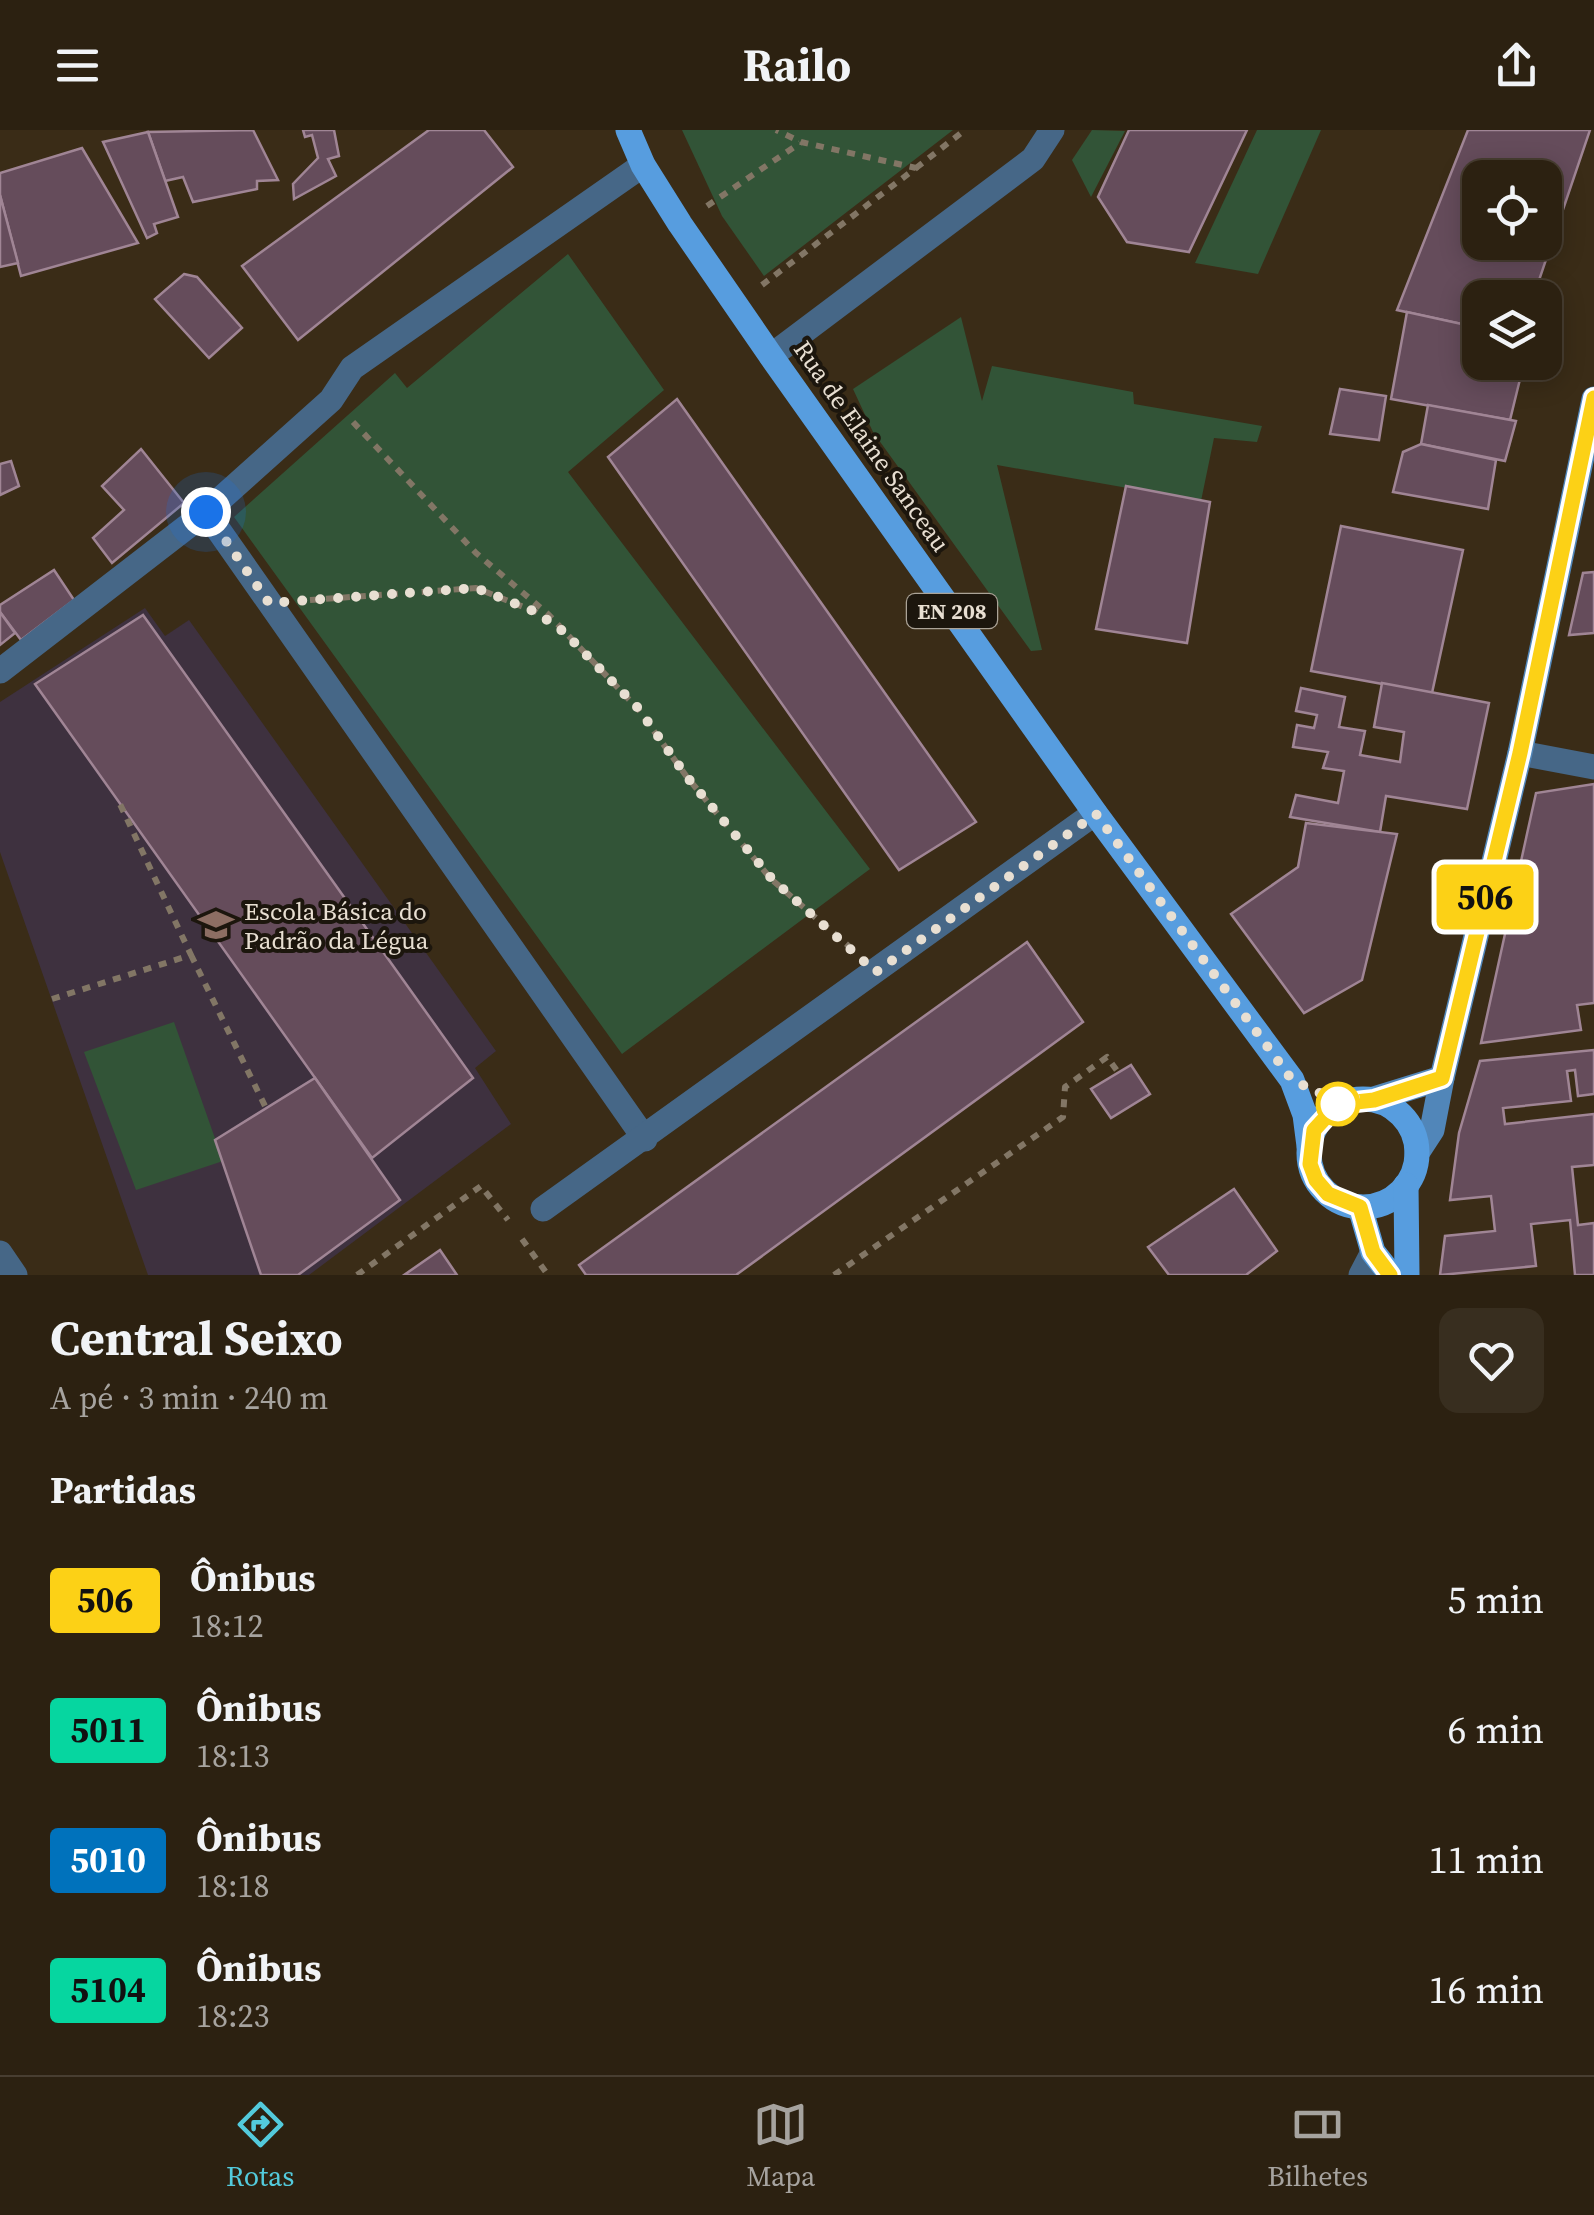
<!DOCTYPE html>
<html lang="pt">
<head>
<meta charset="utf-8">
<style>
  :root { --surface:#2c2111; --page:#382e1f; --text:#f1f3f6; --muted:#a6a39f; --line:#483e31; --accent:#53cadc }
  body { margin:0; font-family:"Source Serif 4",serif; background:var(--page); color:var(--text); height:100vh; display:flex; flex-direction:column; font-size:38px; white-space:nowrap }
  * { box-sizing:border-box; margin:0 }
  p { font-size:32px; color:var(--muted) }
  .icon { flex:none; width:55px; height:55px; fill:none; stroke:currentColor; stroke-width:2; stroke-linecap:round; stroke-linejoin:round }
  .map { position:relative; height:1145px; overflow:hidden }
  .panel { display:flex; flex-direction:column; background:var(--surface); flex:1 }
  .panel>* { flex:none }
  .badge { padding:0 20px; border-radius:8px; font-size:35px; line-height:65px }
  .controls { position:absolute; left:1462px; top:30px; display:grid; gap:20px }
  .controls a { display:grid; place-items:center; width:100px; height:100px; border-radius:20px; background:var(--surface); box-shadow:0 5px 25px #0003,0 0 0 2px var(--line); font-size:50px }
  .you { position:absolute; width:50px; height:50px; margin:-25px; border:8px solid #fff; border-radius:50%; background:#1a73e8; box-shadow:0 0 0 15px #1a73e833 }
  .map>.badge { position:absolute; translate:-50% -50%; box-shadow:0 0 0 5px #fff }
  h2 { padding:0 50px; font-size:38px; line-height:90px }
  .round { display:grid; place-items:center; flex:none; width:105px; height:105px; border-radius:20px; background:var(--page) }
  .head { display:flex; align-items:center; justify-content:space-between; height:170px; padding:0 50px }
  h1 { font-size:48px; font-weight:700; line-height:75px }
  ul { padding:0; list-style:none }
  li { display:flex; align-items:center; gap:30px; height:130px; padding:0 50px }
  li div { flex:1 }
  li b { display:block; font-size:38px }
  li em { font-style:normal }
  li .badge { min-width:110px; font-weight:700; text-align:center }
  header { display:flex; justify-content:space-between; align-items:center; height:130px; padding:0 50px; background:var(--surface); font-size:45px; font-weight:700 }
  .tab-bar { display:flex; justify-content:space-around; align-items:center; height:140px; border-top:2px solid var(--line); background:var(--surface); font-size:28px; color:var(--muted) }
  .tab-bar a { display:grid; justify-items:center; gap:5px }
  .tab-bar .on { color:var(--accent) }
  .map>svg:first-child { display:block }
  .education { fill:#3e313f }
  .green { fill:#325437 }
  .building { fill:#654c5b; stroke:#a08595; stroke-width:2.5; fill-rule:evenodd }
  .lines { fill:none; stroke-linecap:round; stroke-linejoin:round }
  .path { stroke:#827665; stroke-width:6; stroke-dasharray:8 8; stroke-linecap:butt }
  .street { stroke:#466787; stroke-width:25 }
  .secondary { stroke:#5186b9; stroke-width:25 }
  .primary { stroke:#579ddf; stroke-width:25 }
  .line-casing { stroke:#fff; stroke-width:22 }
  .line { stroke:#fcd116; stroke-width:15 }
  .walk { stroke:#e8dfd2; stroke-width:10; stroke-dasharray:0 18 }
  .stop-dot { fill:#fff; stroke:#fcd116; stroke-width:5 }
  .labels { text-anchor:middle; stroke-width:8; stroke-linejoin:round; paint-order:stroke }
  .shield { fill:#1c160d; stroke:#aba397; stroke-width:2.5 }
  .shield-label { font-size:22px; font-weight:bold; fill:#e8dfd2 }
  .street-label { font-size:25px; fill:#e8dfd2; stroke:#1c160d }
  .poi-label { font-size:25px; fill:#e8dfd2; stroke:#1c160d; text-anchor:start }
</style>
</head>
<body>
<header><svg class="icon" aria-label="menu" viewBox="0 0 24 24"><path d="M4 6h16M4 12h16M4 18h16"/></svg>Railo<svg class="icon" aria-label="share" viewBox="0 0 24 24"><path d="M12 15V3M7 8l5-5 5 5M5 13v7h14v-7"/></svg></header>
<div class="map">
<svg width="1594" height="1145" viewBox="0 0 1594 1145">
  <rect width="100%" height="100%" fill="#3a2c17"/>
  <!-- education -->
  <path class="education" d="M 145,478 L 165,506 L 189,490 L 496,921 L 475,938 L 511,994 L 309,1145 L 148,1145 L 0,722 L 0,572 Z"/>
  <!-- green -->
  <g class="green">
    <path d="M 682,0 L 953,0 L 764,146 L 722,86 Z"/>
    <path d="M 1092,0 L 1125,1 L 1091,67 L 1072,30 Z"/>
    <path d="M 1257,0 L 1321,0 L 1258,144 L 1195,133 Z"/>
    <path d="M 568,124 L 664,260 L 568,342 L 870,739 L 622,924 L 234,387 L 395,243 L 407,258 Z"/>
    <path d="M 961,187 L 982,271 L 992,236 L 1133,262 L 1134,274 L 1262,296 L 1257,312 L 1214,308 L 1201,371 L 997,335 L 1042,520 L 1031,521 L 873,302 L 853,259 Z"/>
    <path d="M 174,892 L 223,1031 L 136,1060 L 84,922 Z"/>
  </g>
  <!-- building -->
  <g class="building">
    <path d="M 253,0 L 278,50 L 257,51 L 257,59 L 193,72 L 183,47 L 165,51 L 148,2 Z"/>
    <path d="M 303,0 L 334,0 L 339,26 L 328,29 L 336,46 L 294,69 L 293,54 L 318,28 L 312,5 L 305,7 Z"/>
    <path d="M 429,0 L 484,0 L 513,37 L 298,210 L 242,136 Z"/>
    <path d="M 1129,0 L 1247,0 L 1189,122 L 1127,112 L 1098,67 Z"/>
    <path d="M 1468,0 L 1590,0 L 1533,168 L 1480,168 L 1480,198 L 1397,180 ZM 1480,48 L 1545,48 L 1545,112 L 1480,112 Z"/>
    <path d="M 148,2 L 178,87 L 154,94 L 157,103 L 147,108 L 103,12 Z"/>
    <path d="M 82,18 L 138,113 L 21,146 L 0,65 L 0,43 Z"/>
    <path d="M 0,65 L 18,133 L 0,137 Z"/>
    <path d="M 184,144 L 197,147 L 242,198 L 209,228 L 155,169 Z"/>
    <path d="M 1407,182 L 1480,198 L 1480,232 L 1514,232 L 1512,239 L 1522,241 L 1510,290 L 1391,269 Z"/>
    <path d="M 1340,259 L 1386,266 L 1379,310 L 1330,304 Z"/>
    <path d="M 677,269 L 976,692 L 899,740 L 608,327 Z"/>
    <path d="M 1428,275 L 1516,291 L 1505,331 L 1421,314 Z"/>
    <path d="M 1421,314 L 1496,330 L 1488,379 L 1393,362 L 1403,322 Z"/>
    <path d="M 141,319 L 184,373 L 112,433 L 93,408 L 124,380 L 102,356 Z"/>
    <path d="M 11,331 L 19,356 L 0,365 L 0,334 Z"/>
    <path d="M 1126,356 L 1210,372 L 1187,513 L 1096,499 Z"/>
    <path d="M 1341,396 L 1463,420 L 1432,563 L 1311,541 Z"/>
    <path d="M 54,440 L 74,470 L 21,510 L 0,482 L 0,475 Z"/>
    <path d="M 1594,442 L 1594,503 L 1569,505 L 1583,443 Z"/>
    <path d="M 0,482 L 15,503 L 0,515 Z"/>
    <path d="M 143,485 L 473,948 L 372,1028 L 35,554 Z"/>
    <path d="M 1382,553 L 1489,573 L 1467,679 L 1386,666 L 1380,702 L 1290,687 L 1296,665 L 1338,673 L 1344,641 L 1323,638 L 1328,622 L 1293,617 L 1297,595 L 1314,598 L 1317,585 L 1296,581 L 1301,558 L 1345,567 L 1339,597 L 1365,601 L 1360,625 L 1400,632 L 1404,602 L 1374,597 Z"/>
    <path d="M 1594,654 L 1594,873 L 1577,875 L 1581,900 L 1481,913 L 1536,663 Z"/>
    <path d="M 1306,693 L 1397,704 L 1362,850 L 1304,883 L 1231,784 L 1298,737 Z"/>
    <path d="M 1027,812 L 1083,892 L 736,1145 L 586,1145 L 579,1135 Z"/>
    <path d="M 1594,920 L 1594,964 L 1578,966 L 1575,940 L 1567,941 L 1571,971 L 1503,978 L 1505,994 L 1594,984 L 1594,1035 L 1572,1037 L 1578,1095 L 1594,1093 L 1594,1145 L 1575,1145 L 1570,1090 L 1531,1094 L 1536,1136 L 1440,1145 L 1445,1106 L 1495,1101 L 1491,1066 L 1450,1070 L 1459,1003 L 1480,931 Z"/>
    <path d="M 1131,935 L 1150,964 L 1111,988 L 1091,959 Z"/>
    <path d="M 315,948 L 400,1070 L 298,1145 L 261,1145 L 215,1010 Z"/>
    <path d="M 1234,1059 L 1277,1121 L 1246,1145 L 1169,1145 L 1148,1117 Z"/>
    <path d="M 440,1120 L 457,1145 L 404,1145 Z"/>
  </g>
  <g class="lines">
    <!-- path -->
    <g class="path">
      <path d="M 916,38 L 965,0"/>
      <path d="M 707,76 L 800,13"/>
      <path d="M 762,155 L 916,38 L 801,12 L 776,0"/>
      <path d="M 353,292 L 476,423 L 548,484 L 638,579 L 687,647 L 771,749 L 852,819"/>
      <path d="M 310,470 L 476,458 L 536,482 L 554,494"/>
      <path d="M 191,825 L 266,978"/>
      <path d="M 52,869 L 191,825 L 119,672"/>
      <path d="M 522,1109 L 548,1145"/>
      <path d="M 357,1145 L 481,1056 L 508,1090"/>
      <path d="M 834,1145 L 1063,987 L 1065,957 L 1107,927 L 1118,942"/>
    </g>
    <!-- street -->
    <g class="street">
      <path d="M 771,226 L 1033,29 L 1052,0"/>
      <path d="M 206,382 L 645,1009"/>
      <path d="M 0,541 L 206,382 L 331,270 L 352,238 L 643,35"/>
      <path d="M 1520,623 L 1594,637"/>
      <path d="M 543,1079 L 1095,683"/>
      <path d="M 0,1123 L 15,1145"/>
      <path d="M 1361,1145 L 1373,1122"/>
    </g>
    <!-- secondary -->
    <g class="secondary">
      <path d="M 1374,969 L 1442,948"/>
      <path d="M 1417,1023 L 1432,1000 L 1442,948 L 1520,623 L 1594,269"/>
    </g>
    <!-- primary -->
    <g class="primary">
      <path d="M 628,0 L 643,35 L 680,94 L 771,226 L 1095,683 L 1292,950 L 1305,985 L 1309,1016"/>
      <circle cx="1363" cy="1023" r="54"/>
      <path d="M 1406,1055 L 1407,1145"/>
      <path d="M 1360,1077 L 1373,1122 L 1391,1145"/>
    </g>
  </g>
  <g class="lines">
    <defs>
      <path id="line" d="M 1390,1145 L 1373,1122 L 1360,1077 L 1328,1064 L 1316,1050 L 1310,1034 L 1314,1000 L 1338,974 L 1374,970 L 1442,948 L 1520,623 L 1594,268"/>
    </defs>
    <!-- line casing -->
    <use href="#line" class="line-casing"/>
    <!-- line -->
    <use href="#line" class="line"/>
    <!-- walk -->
    <path class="walk" d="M 206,382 L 269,473 L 476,458 L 536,482 L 564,502 L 638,578 L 687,647 L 772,749 L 876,842 L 1096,684 L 1292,950 L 1324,965 L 1356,968 L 1338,974"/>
  </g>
  <!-- icons -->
  <defs>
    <symbol id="school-bare" viewBox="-9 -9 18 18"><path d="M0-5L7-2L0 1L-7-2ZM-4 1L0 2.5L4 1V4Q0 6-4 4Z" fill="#8d6e63" stroke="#1c160d" stroke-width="2.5" paint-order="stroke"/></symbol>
  </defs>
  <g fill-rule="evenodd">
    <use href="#school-bare" x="191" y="770" width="50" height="50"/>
  </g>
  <!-- markers -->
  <circle class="stop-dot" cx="1338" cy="974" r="20"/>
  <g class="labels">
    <!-- shield labels -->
    <rect class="shield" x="907" y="464" width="90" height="34" rx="8"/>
    <g class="shield-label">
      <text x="952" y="489">EN 208</text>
    </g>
    <!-- street labels -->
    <g class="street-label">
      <text transform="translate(872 316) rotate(55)" y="9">Rua de Elaine Sanceau</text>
    </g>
    <!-- poi labels -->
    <g class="poi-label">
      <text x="244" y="790">Escola Básica do<tspan x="244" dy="29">Padrão da Légua</tspan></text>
    </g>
  </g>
</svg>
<div class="controls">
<a><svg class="icon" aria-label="locate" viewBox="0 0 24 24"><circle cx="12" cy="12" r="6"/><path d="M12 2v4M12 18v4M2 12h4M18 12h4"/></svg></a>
<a><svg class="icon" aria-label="layers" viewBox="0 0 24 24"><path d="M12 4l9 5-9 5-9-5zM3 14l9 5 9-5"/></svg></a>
</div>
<div class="you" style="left:206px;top:382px"></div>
<b class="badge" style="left:1485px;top:767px;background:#fcd116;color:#111">506</b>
</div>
<section class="panel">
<div class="head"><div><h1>Central Seixo</h1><p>A pé · 3 min · 240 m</p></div><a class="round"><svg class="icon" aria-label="heart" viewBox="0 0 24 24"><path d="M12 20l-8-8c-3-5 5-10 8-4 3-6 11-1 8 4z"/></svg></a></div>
<h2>Partidas</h2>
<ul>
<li><span class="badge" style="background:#fcd116;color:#111">506</span><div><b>Ônibus</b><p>18:12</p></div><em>5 min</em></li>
<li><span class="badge" style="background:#06d6a0;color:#111">5011</span><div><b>Ônibus</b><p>18:13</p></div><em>6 min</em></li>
<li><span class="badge" style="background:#0072bc;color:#fff">5010</span><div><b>Ônibus</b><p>18:18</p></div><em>11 min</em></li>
<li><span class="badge" style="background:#06d6a0;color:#111">5104</span><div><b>Ônibus</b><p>18:23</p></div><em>16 min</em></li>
</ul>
</section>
<nav class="tab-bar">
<a class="on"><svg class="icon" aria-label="directions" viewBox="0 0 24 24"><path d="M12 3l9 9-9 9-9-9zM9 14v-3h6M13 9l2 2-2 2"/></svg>Rotas</a>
<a><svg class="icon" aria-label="map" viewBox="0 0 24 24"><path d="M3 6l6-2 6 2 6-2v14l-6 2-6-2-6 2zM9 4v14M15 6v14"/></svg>Mapa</a>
<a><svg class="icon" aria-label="tickets" viewBox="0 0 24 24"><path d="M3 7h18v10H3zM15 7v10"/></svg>Bilhetes</a>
</nav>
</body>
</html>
